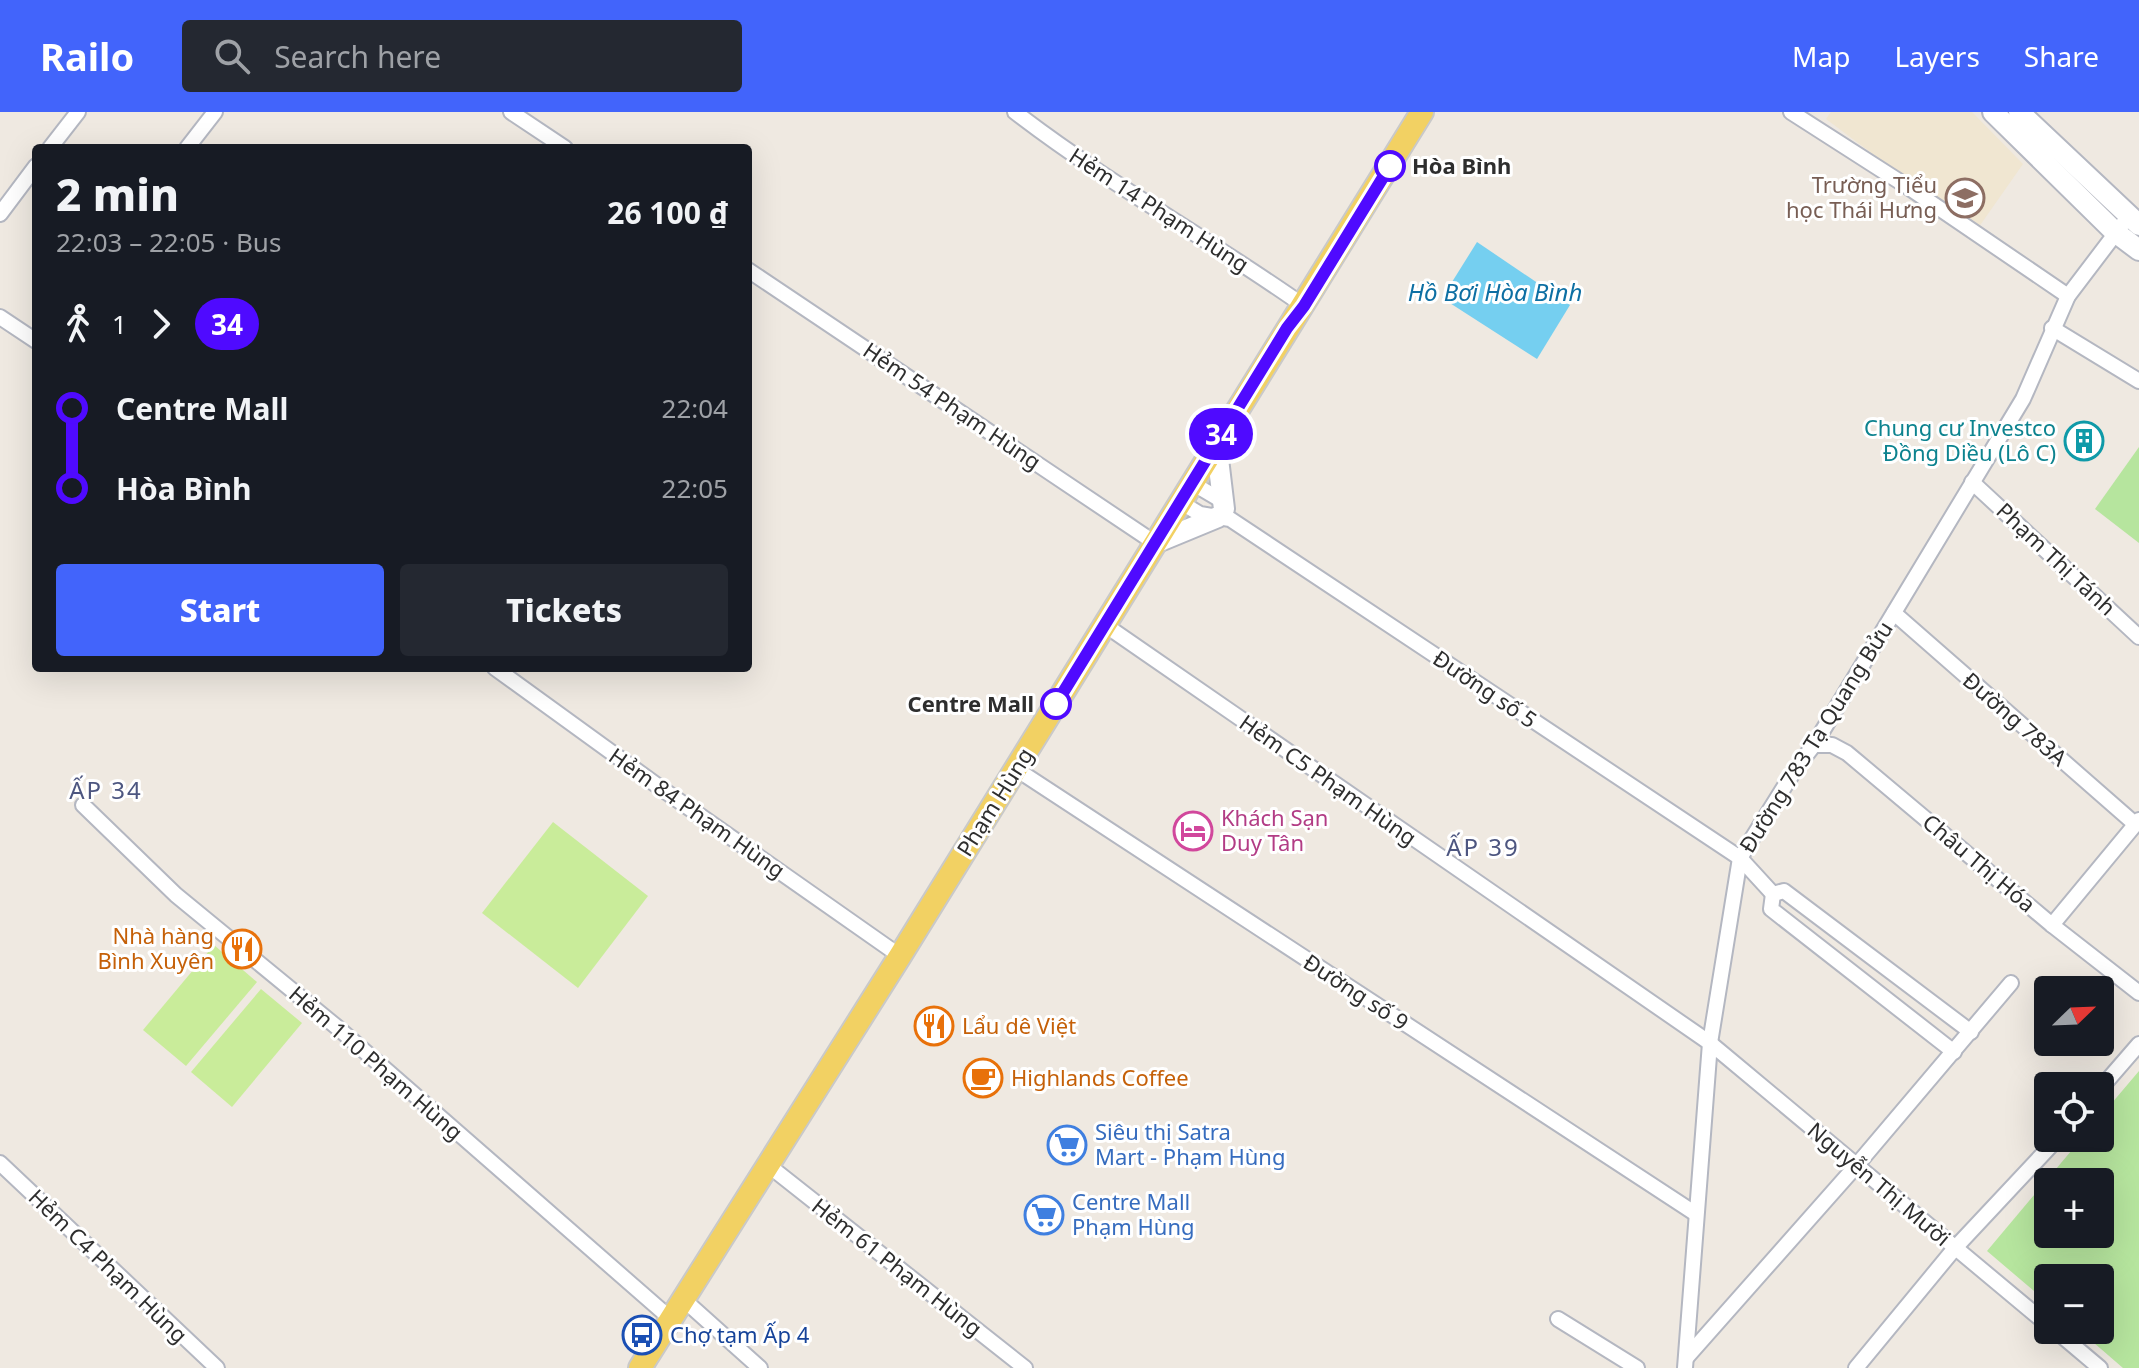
<!DOCTYPE html>
<html lang="en">
<head>
<meta charset="utf-8">
<style>
  :root { --surface:#171b24; --page:#242831; --text:#f1f3f6; --muted:#9ea1a6; --accent:#4264fb }
  body { margin:0; font-family:"Noto Sans",sans-serif; background:var(--page); color:var(--text); height:100vh; display:flex; flex-direction:column; font-size:30px; white-space:nowrap }
  * { box-sizing:border-box; margin:0 }
  p { font-size:26px; color:var(--muted) }
  .icon { flex:none; width:44px; height:44px; fill:none; stroke:currentColor; stroke-width:2; stroke-linecap:round; stroke-linejoin:round }
  .map { position:relative; flex:1; overflow:hidden }
  .panel { position:absolute; left:32px; top:32px; width:720px; height:528px; display:flex; flex-direction:column; background:var(--surface); border-radius:8px; box-shadow:0 8px 32px #0002 }
  .panel>* { flex:none }
  .badge { padding:0 16px; border-radius:26px; font-size:28px; line-height:52px }
  .needle { width:52px; rotate:67deg }
  .controls { position:absolute; left:2034px; top:864px; display:grid; gap:16px }
  .controls a { display:grid; place-items:center; width:80px; height:80px; border-radius:8px; background:var(--surface); box-shadow:0 8px 32px #0002; font-size:40px }
  .map>.badge { position:absolute; translate:-50% -50%; box-shadow:0 0 0 4px #fff }
  .legs { display:flex; align-items:center; gap:12px; height:88px; padding:0 24px; font-size:26px }
  .legs p { margin-inline-start:auto }
  .summary { display:flex; align-items:center; justify-content:space-between; height:136px; padding:0 24px }
  h1 { font-size:44px; font-weight:800; line-height:60px }
  .cta { display:flex; gap:16px; margin-top:auto; padding:16px 24px }
  .cta a { flex:1; height:92px; border-radius:8px; background:var(--accent); color:#fff; font-size:32px; font-weight:800; line-height:92px; text-align:center }
  .cta a+a { background:var(--page); color:var(--text) }
  ul { padding:0 24px; list-style:none }
  li { display:flex; align-items:center; gap:28px; height:80px; font-size:30px }
  li i { display:grid; place-items:center; width:12px; height:100%; margin:0 10px; background:currentColor }
  li i::after { content:''; width:20px; height:20px; margin:-10px; border:6px solid; border-radius:50%; background:var(--surface) }
  li p { margin-inline-start:auto }
  li:first-child i { background:linear-gradient(#0000 50%,currentColor 0) }
  li:last-child i { background:linear-gradient(currentColor 50%,#0000 0) }
  header { display:flex; align-items:center; gap:48px; box-sizing:border-box; height:112px; padding:0 40px; background:var(--accent); color:#fff }
  header strong { font-size:38px }
  nav { display:flex; gap:44px; margin-inline-start:auto; font-size:28px }
  .search { width:560px; height:72px; background:var(--page); display:flex; align-items:center; gap:20px; box-sizing:border-box; padding:0 28px; border-radius:8px; color:var(--muted); font-size:30px }
  .map>svg:first-child { display:block }
  .education { fill:#f0e6d1 }
  .green { fill:#b6e59e; fill-rule:evenodd }
  .pitch { fill:#c9ec9a }
  .water { fill:#75cff0 }
  .lines { fill:none; stroke-linecap:round; stroke-linejoin:round }
  .street-casing { stroke:#b4b7c1; stroke-width:18 }
  .secondary-casing { stroke:#b4b7c1; stroke-width:24 }
  .primary-casing { stroke:#c9c9c9; stroke-width:26 }
  .street { stroke:#fff; stroke-width:14 }
  .secondary { stroke:#fff; stroke-width:20 }
  .primary { stroke:#f2d163; stroke-width:22 }
  .line-1-casing { stroke:#fff; stroke-width:18 }
  .line-1 { stroke:#4f0aff; stroke-width:12 }
  .stop-1-dot { fill:#fff; stroke:#4f0aff; stroke-width:4 }
  .labels { text-anchor:middle; stroke-width:6; stroke-linejoin:round; paint-order:stroke }
  .stop-label { font-size:22px; font-weight:bold; fill:#2e2e2e; stroke:#fff; text-anchor:start }
  .education-label { font-size:22px; fill:#785e54; stroke:#fff; text-anchor:end }
  .street-label { font-size:22px; fill:#2e2e2e; stroke:#fff }
  .culture-label { font-size:22px; fill:#0d838f; stroke:#fff; text-anchor:end }
  .hotel-label { font-size:22px; fill:#b23c85; stroke:#fff; text-anchor:start }
  .food-label { font-size:22px; fill:#c56008; stroke:#fff; text-anchor:start }
  .shop-label { font-size:22px; fill:#366cbe; stroke:#fff; text-anchor:start }
  .transit-label { font-size:22px; fill:#164399; stroke:#fff; text-anchor:start }
  .water-label { font-size:24px; font-style:italic; fill:#0d6fa3; stroke:#fff }
  .neighbourhood-label { font-size:24px; letter-spacing:2px; fill:#4d5680; stroke:#fff }
</style>
</head>
<body>
<header>
<strong>Railo</strong>
<div class="search"><svg class="icon" aria-label="search" viewBox="0 0 24 24"><circle cx="10" cy="10" r="6"/><path d="M15 15l6 6"/></svg>Search here</div>
<nav><a>Map</a><a>Layers</a><a>Share</a></nav>
</header>
<div class="map">
<svg width="2139" height="1256" viewBox="0 0 2139 1256">
  <rect width="100%" height="100%" fill="#efe9e1"/>
  <!-- education -->
  <path class="education" d="M 1831,0 L 1972,0 L 2023,52 L 1976,119 L 1826,7 Z"/>
  <!-- green -->
  <g class="green">
    <path d="M 2139,335 L 2139,431 L 2095,397 Z"/>
    <path d="M 2139,959 L 2139,1256 L 2123,1256 L 2079,1218 L 2100,1218 L 2100,1166 L 2048,1166 L 2048,1191 L 1987,1139 L 2082,1026 L 2100,1026 L 2100,1005 ZM 2048,1070 L 2100,1070 L 2100,1122 L 2048,1122 Z"/>
  </g>
  <!-- pitch -->
  <g class="pitch">
    <path d="M 553,710 L 648,784 L 578,876 L 482,801 Z"/>
    <path d="M 214,833 L 257,870 L 186,954 L 143,918 Z"/>
    <path d="M 261,877 L 302,911 L 232,995 L 191,960 Z"/>
  </g>
  <!-- water -->
  <path class="water" d="M 1477,130 L 1570,193 L 1537,247 L 1442,186 Z"/>
  <g class="lines">
    <defs>
      <g id="street">
        <path d="M 511,0 L 565,36"/>
        <path d="M 1015,0 C 1107,71 1209,127 1304,194"/>
        <path d="M 1791,0 L 1908,75 L 2068,184"/>
        <path d="M 50,36 L 78,0"/>
        <path d="M 187,36 L 215,0"/>
        <path d="M 0,102 L 36,54"/>
        <path d="M 748,158 L 1155,431"/>
        <path d="M 0,205 L 36,229"/>
        <path d="M 2052,216 L 2139,269"/>
        <path d="M 1972,370 L 2139,525"/>
        <path d="M 1192,371 L 1219,387 L 1224,396"/>
        <path d="M 1180,390 L 1200,402 L 1230,407 L 1740,746 L 1773,782"/>
        <path d="M 1894,501 L 2135,712"/>
        <path d="M 1105,513 L 1710,931 L 2048,1213"/>
        <path d="M 495,556 L 662,677 L 900,844"/>
        <path d="M 1814,633 L 1832,633 L 1847,641 L 2052,813 L 2139,881"/>
        <path d="M 1016,657 L 1696,1102"/>
        <path d="M 83,693 L 176,783 L 338,916 L 671,1207"/>
        <path d="M 1773,782 L 1771,797 L 1954,940"/>
        <path d="M 1773,782 L 1784,779 L 1971,920"/>
        <path d="M 2052,813 L 2139,708"/>
        <path d="M 2100,977 L 2139,932"/>
        <path d="M 0,1051 L 217,1256"/>
        <path d="M 768,1053 L 1025,1256"/>
        <path d="M 683,1187 L 760,1256"/>
        <path d="M 1558,1207 L 1637,1256"/>
        <path d="M 2055,1218 L 2100,1256"/>
        <path d="M 1686,1246 L 1856,1054 L 2011,871"/>
        <path d="M 1685,1256 L 1710,931 L 1740,746 L 1796,656 L 1814,633 L 2023,287 L 2068,184 L 2128,105"/>
        <path d="M 1856,1256 L 1955,1136 L 2058,1026"/>
      </g>
      <g id="secondary">
        <path d="M 1993,0 L 2115,120 L 2139,138"/>
        <path d="M 2019,0 L 2139,113"/>
        <path d="M 1216,330 L 1224,397"/>
        <path d="M 1155,431 L 1218,405"/>
      </g>
      <path id="primary" d="M 640,1256 L 900,844 L 1422,0"/>
    </defs>
    <!-- street casing -->
    <use href="#street" class="street-casing"/>
    <!-- secondary casing -->
    <use href="#secondary" class="secondary-casing"/>
    <!-- primary casing -->
    <use href="#primary" class="primary-casing"/>
    <!-- street -->
    <use href="#street" class="street"/>
    <!-- secondary -->
    <use href="#secondary" class="secondary"/>
    <!-- primary -->
    <use href="#primary" class="primary"/>
  </g>
  <g class="lines">
    <defs>
      <path id="line-1" d="M 1056,592 L 1287,216 L 1304,194 L 1390,54"/>
    </defs>
    <!-- line-1 casing -->
    <use href="#line-1" class="line-1-casing"/>
    <!-- line-1 -->
    <use href="#line-1" class="line-1"/>
  </g>
  <!-- icons -->
  <defs>
    <symbol id="school-ring" viewBox="-11 -11 22 22"><circle r="9.5" fill="#fff" stroke="#8d6e63" stroke-width="1.5"/><path d="M0-5L7-2L0 1L-7-2ZM-4 1L0 2.5L4 1V4Q0 6-4 4Z" fill="#8d6e63"/></symbol>
    <symbol id="building-ring" viewBox="-11 -11 22 22"><circle r="9.5" fill="#fff" stroke="#0f9aa8" stroke-width="1.5"/><path d="M-4-6H4V6H1V3H-1V6H-4ZM-2.5-4.3h1.7v1.8h-1.7ZM.8-4.3h1.7v1.8H.8ZM-2.5-1h1.7V.8h-1.7ZM.8-1h1.7V.8H.8Z" fill="#0f9aa8"/></symbol>
    <symbol id="hotel-ring" viewBox="-11 -11 22 22"><circle r="9.5" fill="#fff" stroke="#d1479c" stroke-width="1.5"/><path d="M-6-4.5h1.5V1H6V5H4.5V3h-9V5H-6ZM-4 0a1.8 1.8 0 1 1 3.6 0ZM.5 0V-2.5h3Q6-2.5 6 0Z" fill="#d1479c"/></symbol>
    <symbol id="restaurant-ring" viewBox="-11 -11 22 22"><circle r="9.5" fill="#fff" stroke="#e8710a" stroke-width="1.5"/><path d="M-5-6h1v4h1v-4h1v4h1v-4h1v5L-1.5 .5V6h-2V.5L-5-1ZM5-6V6H3V1.5H1.5Q1.5-4 5-6Z" fill="#e8710a"/></symbol>
    <symbol id="cafe-ring" viewBox="-11 -11 22 22"><circle r="9.5" fill="#fff" stroke="#e8710a" stroke-width="1.5"/><path d="M-5.5-4.5H6V0H3Q3 3.5 0 3.5H-2.5Q-5.5 3.5-5.5 0ZM3-3.2v2h1.7v-2ZM-6 4.5H4V6H-6Z" fill="#e8710a"/></symbol>
    <symbol id="supermarket-ring" viewBox="-11 -11 22 22"><circle r="9.5" fill="#fff" stroke="#3f7fe0" stroke-width="1.5"/><path d="M-6-5.5h2.5l.6 2H6L4.5 2H-2.5L-4.4-4H-6ZM-1.5 3.2a1.3 1.3 0 1 0 .1 0ZM3 3.2a1.3 1.3 0 1 0 .1 0Z" fill="#3f7fe0"/></symbol>
    <symbol id="bus-ring" viewBox="-11 -11 22 22"><circle r="9.5" fill="#fff" stroke="#1a4fb4" stroke-width="1.5"/><path d="M-5-6H5V4H4V6H2V4H-2V6H-4V4H-5ZM-3.5-4V0h7V-4ZM-3.5 1.2v1.5H-2V1.2ZM2 1.2v1.5H3.5V1.2Z" fill="#1a4fb4"/></symbol>
  </defs>
  <g fill-rule="evenodd">
    <use href="#school-ring" x="1943" y="64" width="44" height="44"/>
    <use href="#building-ring" x="2062" y="307" width="44" height="44"/>
    <use href="#hotel-ring" x="1171" y="697" width="44" height="44"/>
    <use href="#restaurant-ring" x="220" y="815" width="44" height="44"/>
    <use href="#restaurant-ring" x="912" y="892" width="44" height="44"/>
    <use href="#cafe-ring" x="961" y="944" width="44" height="44"/>
    <use href="#supermarket-ring" x="1045" y="1011" width="44" height="44"/>
    <use href="#supermarket-ring" x="1022" y="1081" width="44" height="44"/>
    <use href="#bus-ring" x="620" y="1201" width="44" height="44"/>
  </g>
  <!-- markers -->
  <g class="stop-1-dot">
    <circle cx="1390" cy="54" r="14"/>
    <circle cx="1056" cy="592" r="14"/>
  </g>
  <g class="labels">
    <!-- stop labels -->
    <g class="stop-label">
      <text x="1412" y="62">Hòa Bình</text>
      <text x="1034" y="600" text-anchor="end">Centre Mall</text>
    </g>
    <!-- education labels -->
    <g class="education-label">
      <text x="1937" y="81">Trường Tiểu<tspan x="1937" dy="25">học Thái Hưng</tspan></text>
    </g>
    <!-- street labels -->
    <g class="street-label">
      <text transform="translate(1159 98) rotate(33)" y="8">Hẻm 14 Phạm Hùng</text>
      <text transform="translate(952 294) rotate(34)" y="8">Hẻm 54 Phạm Hùng</text>
      <text transform="translate(2056 447) rotate(43)" y="8">Phạm Thị Tánh</text>
      <text transform="translate(1485 577) rotate(34)" y="8">Đường số 5</text>
      <text transform="translate(2015 607) rotate(41)" y="8">Đường 783A</text>
      <text transform="translate(1816 625) rotate(-58)" y="8">Đường 783 Tạ Quang Bửu</text>
      <text transform="translate(1328 668) rotate(35)" y="8">Hẻm C5 Phạm Hùng</text>
      <text transform="translate(995 690) rotate(-58)" y="8">Phạm Hùng</text>
      <text transform="translate(697 701) rotate(35)" y="8">Hẻm 84 Phạm Hùng</text>
      <text transform="translate(1979 751) rotate(40)" y="8">Châu Thị Hóa</text>
      <text transform="translate(1356 880) rotate(33)" y="8">Đường số 9</text>
      <text transform="translate(376 951) rotate(41)" y="8">Hẻm 110 Phạm Hùng</text>
      <text transform="translate(1879 1072) rotate(40)" y="8">Nguyễn Thị Mười</text>
      <text transform="translate(108 1154) rotate(44)" y="8">Hẻm C4 Phạm Hùng</text>
      <text transform="translate(897 1155) rotate(38)" y="8">Hẻm 61 Phạm Hùng</text>
    </g>
    <!-- culture labels -->
    <g class="culture-label">
      <text x="2056" y="324">Chung cư Investco<tspan x="2056" dy="25">Đồng Diều (Lô C)</tspan></text>
    </g>
    <!-- hotel labels -->
    <g class="hotel-label">
      <text x="1221" y="714">Khách Sạn<tspan x="1221" dy="25">Duy Tân</tspan></text>
    </g>
    <!-- food labels -->
    <g class="food-label">
      <text x="214" y="832" text-anchor="end">Nhà hàng<tspan x="214" dy="25">Bình Xuyên</tspan></text>
      <text x="962" y="922">Lẩu dê Việt</text>
      <text x="1011" y="974">Highlands Coffee</text>
    </g>
    <!-- shop labels -->
    <g class="shop-label">
      <text x="1095" y="1028">Siêu thị Satra<tspan x="1095" dy="25">Mart - Phạm Hùng</tspan></text>
      <text x="1072" y="1098">Centre Mall<tspan x="1072" dy="25">Phạm Hùng</tspan></text>
    </g>
    <!-- transit labels -->
    <g class="transit-label">
      <text x="670" y="1231">Chợ tạm Ấp 4</text>
    </g>
    <!-- water labels -->
    <g class="water-label">
      <text x="1495" y="189">Hồ Bơi Hòa Bình</text>
    </g>
    <!-- neighbourhood labels -->
    <g class="neighbourhood-label">
      <text x="106" y="687">ẤP 34</text>
      <text x="1483" y="744">ẤP 39</text>
    </g>
  </g>
</svg>
<div class="controls">
<a><svg class="needle" viewBox="-14 -14 28 28"><path d="M0-13l5 13h-10z" fill="#e53935"/><path d="M0 13l5-13h-10z" fill="#9ea1a6"/></svg></a>
<a><svg class="icon" aria-label="locate" viewBox="0 0 24 24"><circle cx="12" cy="12" r="6"/><path d="M12 2v4M12 18v4M2 12h4M18 12h4"/></svg></a>
<a>+</a>
<a>−</a>
</div>
<b class="badge" style="left:1221px;top:322px;background:#4f0aff;color:#fff">34</b>
<section class="panel">
<div class="summary"><div><h1>2 min</h1><p>22:03 – 22:05 · Bus</p></div><b>26 100 ₫</b></div>
<div class="legs"><svg class="icon" aria-label="walk" viewBox="0 0 24 24"><circle cx="13" cy="4" r="2"/><path d="M13 8l-2 6 4 7M11 14l-3 7M7 12l3-4h3l4 4"/></svg>1<svg class="icon" aria-label="forward" viewBox="0 0 24 24"><path d="M9 5l7 7-7 7"/></svg><b class="badge" style="background:#4f0aff;color:#fff">34</b></div>
<ul>
<li><i style="color:#4f0aff"></i><b>Centre Mall</b><p>22:04</p></li>
<li><i style="color:#4f0aff"></i><b>Hòa Bình</b><p>22:05</p></li>
</ul>
<div class="cta"><a>Start</a><a>Tickets</a></div>
</section>
</div>
</body>
</html>
